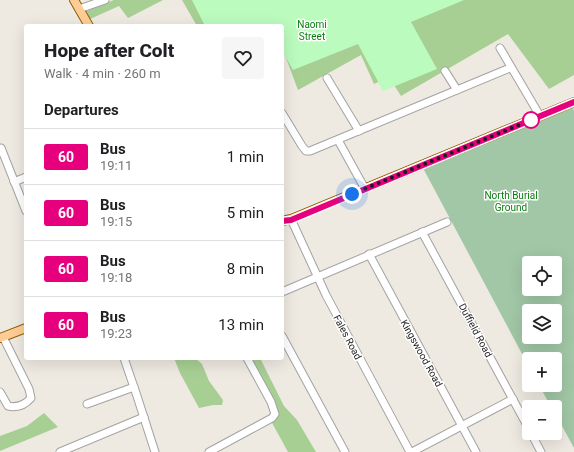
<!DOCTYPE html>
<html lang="en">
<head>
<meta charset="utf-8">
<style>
  :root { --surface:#fff; --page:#f6f6f6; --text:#202124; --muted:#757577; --line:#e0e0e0 }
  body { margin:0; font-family:Roboto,sans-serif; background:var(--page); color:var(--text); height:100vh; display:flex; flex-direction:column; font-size:15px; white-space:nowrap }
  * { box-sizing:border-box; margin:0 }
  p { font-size:13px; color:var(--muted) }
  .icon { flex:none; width:22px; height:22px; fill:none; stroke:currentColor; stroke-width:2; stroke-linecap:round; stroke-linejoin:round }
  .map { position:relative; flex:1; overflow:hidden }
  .drawer { position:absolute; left:24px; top:24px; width:260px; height:336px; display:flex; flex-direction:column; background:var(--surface); border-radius:4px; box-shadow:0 4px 16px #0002 }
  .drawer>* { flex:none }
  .badge { padding:0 8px; border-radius:3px; font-size:14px; line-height:26px }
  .fabs { position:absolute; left:522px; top:256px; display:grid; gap:8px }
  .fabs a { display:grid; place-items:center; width:40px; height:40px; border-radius:4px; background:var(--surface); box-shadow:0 4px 16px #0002; font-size:20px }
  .you { position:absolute; width:20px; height:20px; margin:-10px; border:3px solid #fff; border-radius:50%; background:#1a73e8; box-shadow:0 0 0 6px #1a73e833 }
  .map>.badge { position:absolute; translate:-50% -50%; box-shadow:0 0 0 2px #fff }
  h2 { padding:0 20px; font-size:15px; line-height:36px }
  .round { display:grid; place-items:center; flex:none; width:42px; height:42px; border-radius:4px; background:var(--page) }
  .head { display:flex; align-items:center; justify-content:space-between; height:68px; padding:0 20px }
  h1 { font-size:19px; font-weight:800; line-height:30px }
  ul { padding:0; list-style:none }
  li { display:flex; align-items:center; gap:12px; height:56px; padding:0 20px; border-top:1px solid var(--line) }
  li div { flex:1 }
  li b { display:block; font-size:15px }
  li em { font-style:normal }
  li .badge { min-width:44px; font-weight:700; text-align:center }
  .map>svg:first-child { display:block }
  .forest { fill:#a7cf94 }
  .cemetery { fill:#a1c7a6; fill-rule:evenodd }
  .park { fill:#bbfbbe }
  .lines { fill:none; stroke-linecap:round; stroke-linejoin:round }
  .minor-casing { stroke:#a3a3a3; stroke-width:9 }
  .major-casing { stroke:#945e00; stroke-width:10 }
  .minor { stroke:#fff; stroke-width:7 }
  .major { stroke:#fecd96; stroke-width:8 }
  .line-casing { stroke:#fff; stroke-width:9 }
  .line { stroke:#e6007e; stroke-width:6 }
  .walk { stroke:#1c1c1c; stroke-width:4; stroke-dasharray:0 7.2 }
  .stop-dot { fill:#fff; stroke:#e6007e; stroke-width:2 }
  .labels { text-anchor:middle; stroke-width:3; stroke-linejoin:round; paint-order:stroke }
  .park-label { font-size:10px; fill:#087c0e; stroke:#fff }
  .street-label { font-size:10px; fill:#1c1c1c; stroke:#fff }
</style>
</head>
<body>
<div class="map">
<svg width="574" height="452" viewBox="0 0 574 452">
  <rect width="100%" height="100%" fill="#eee9e1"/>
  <!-- forest -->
  <g class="forest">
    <path d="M 114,0 L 163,0 L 128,18 L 119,6 L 88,20 L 86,11 Z"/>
    <path d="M 182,0 L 574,0 L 574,75 L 549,89 L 508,34 L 401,96 L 389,77 L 374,84 L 361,55 L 298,90 L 283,50 L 282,26 L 197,26 Z"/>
    <path d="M 174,358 L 195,358 L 202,364 L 209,381 L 223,400 L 222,405 L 213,405 L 199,408 L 180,373 Z"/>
    <path d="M 249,358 L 260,358 L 284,406 L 297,420 L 316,452 L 288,452 L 271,421 L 279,414 Z"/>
    <path d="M 44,413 L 58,427 L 0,451 L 0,436 L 27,426 Z"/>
  </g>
  <!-- cemetery -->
  <path class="cemetery" d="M 573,108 L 574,111 L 574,448 L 555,413 L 555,407 L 551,407 L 539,385 L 555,385 L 555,359 L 529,359 L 529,367 L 423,168 ZM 529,263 L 555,263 L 555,289 L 529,289 ZM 529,311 L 555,311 L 555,337 L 529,337 Z"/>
  <!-- park -->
  <path class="park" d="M 192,0 L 464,0 L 411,22 L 437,69 L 383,91 L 358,44 L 293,70 L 284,54 L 282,54 L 282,26 L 205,26 Z"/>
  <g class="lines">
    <defs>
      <g id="minor">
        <path d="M 79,9 L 105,0"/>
        <path d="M 500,48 L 540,116"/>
        <path d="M 445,71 L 457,90"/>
        <path d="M 327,78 L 359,131"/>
        <path d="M 282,113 L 302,146 L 306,151 L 310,151 L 510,68"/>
        <path d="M 338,140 L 365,189"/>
        <path d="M 1,148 L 26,211"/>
        <path d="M 14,182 L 26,177"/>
        <path d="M 291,219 L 326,295 L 410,452"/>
        <path d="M 422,232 L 529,429"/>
        <path d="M 369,254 L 476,452"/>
        <path d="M 282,292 L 447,222"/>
        <path d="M 282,336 L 345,452"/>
        <path d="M 124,358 L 137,396 L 155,452"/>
        <path d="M 0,392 L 8,406 C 17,408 25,405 31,398 L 29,389 L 3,337"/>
        <path d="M 87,404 L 134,387"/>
        <path d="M 531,433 L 541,452"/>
        <path d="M 60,452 L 144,417"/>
        <path d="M 209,452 L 272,418 L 275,414 L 271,402 L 247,358"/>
        <path d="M 412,452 L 513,399"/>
      </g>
      <g id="major">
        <path d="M 74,0 L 89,26"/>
        <path d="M 282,221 L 291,219 L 574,102"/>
        <path d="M 0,338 L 26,328"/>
      </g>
    </defs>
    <!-- minor casing -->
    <use href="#minor" class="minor-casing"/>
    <!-- major casing -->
    <use href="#major" class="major-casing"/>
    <!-- minor -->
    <use href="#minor" class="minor"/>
    <!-- major -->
    <use href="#major" class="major"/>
  </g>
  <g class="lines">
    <defs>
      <path id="line" d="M 282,221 L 291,220 L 574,102"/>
    </defs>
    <!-- line casing -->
    <use href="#line" class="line-casing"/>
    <!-- line -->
    <use href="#line" class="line"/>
    <!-- walk -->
    <path class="walk" d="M 352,194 L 531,120"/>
  </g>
  <!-- markers -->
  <circle class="stop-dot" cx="531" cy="120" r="8"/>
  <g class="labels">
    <!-- park labels -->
    <g class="park-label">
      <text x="312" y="28">Naomi<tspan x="312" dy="12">Street</tspan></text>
      <text x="511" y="199">North Burial<tspan x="511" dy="12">Ground</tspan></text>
    </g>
    <!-- street labels -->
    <g class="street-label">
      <text transform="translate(476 330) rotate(62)" y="4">Duffield Road</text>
      <text transform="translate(348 337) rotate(62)" y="4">Fales Road</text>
      <text transform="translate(422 353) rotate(61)" y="4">Kingswood Road</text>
    </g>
  </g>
</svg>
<div class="fabs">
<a><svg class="icon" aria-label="locate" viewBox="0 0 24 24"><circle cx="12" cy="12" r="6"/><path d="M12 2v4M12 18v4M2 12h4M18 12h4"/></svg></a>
<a><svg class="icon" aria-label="layers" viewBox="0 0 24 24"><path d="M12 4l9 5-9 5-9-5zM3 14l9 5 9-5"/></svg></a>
<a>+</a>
<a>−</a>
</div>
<div class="you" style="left:352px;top:194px"></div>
<section class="drawer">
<div class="head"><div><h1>Hope after Colt</h1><p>Walk · 4 min · 260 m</p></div><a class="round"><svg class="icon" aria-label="heart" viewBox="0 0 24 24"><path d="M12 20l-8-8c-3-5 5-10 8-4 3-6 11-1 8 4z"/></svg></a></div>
<h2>Departures</h2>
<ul>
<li><span class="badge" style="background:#e6007e;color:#fff">60</span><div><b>Bus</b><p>19:11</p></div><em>1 min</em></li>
<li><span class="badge" style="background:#e6007e;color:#fff">60</span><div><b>Bus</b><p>19:15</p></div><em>5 min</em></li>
<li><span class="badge" style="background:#e6007e;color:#fff">60</span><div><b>Bus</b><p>19:18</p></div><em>8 min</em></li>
<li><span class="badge" style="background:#e6007e;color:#fff">60</span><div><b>Bus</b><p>19:23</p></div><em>13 min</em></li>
</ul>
</section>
</div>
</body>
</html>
